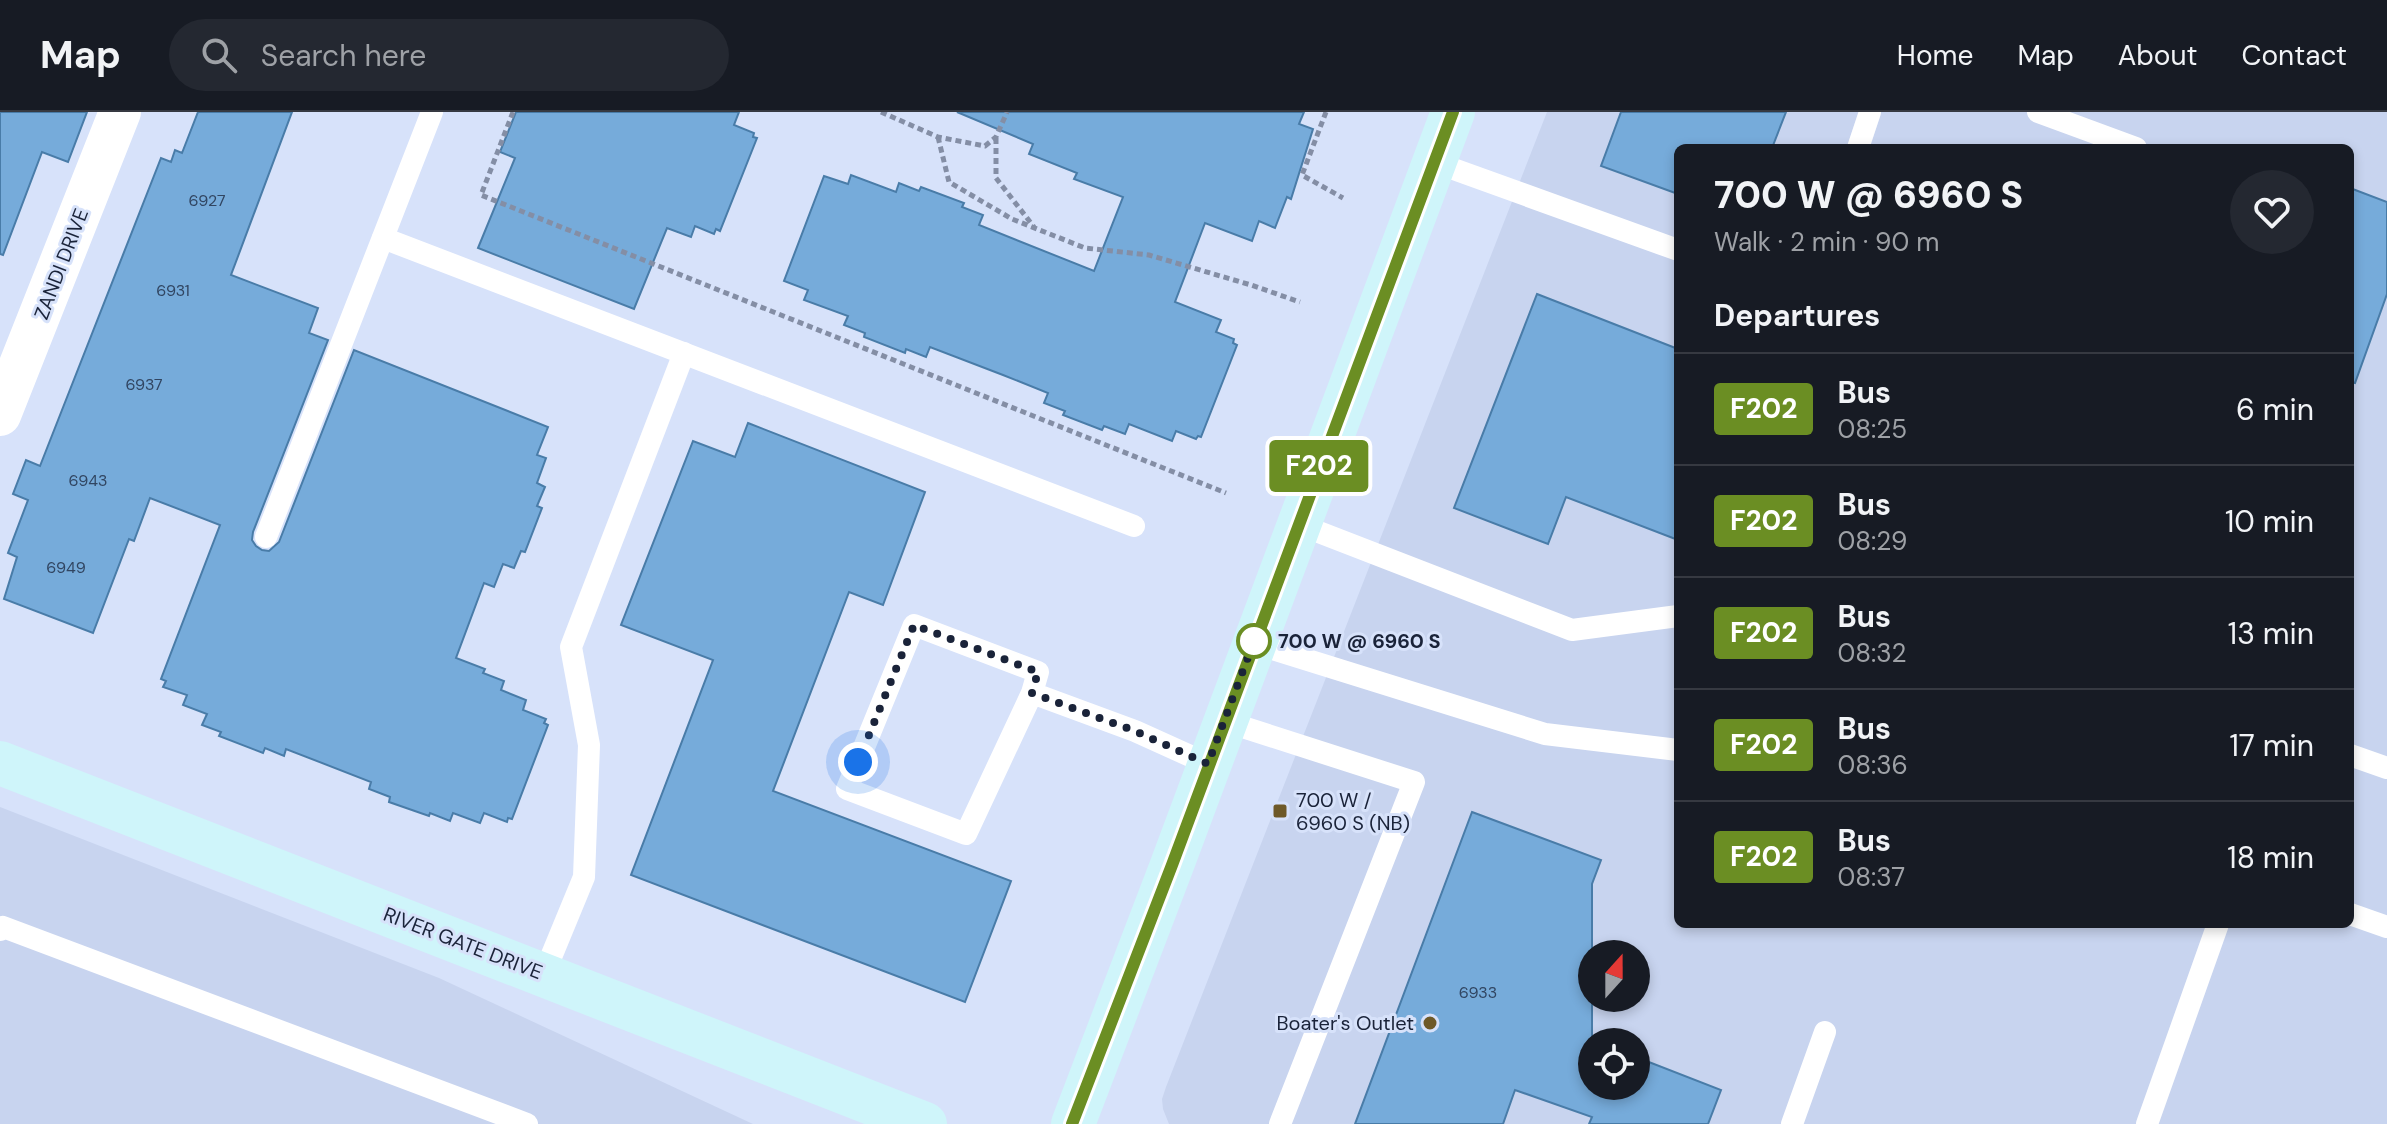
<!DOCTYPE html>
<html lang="en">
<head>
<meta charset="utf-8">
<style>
  :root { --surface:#171b24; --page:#242831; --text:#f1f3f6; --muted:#9ea1a6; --line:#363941 }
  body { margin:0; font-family:"DM Sans",sans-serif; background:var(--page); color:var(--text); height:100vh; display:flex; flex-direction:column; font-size:30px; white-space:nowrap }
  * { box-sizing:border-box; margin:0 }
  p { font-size:26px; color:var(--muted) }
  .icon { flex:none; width:44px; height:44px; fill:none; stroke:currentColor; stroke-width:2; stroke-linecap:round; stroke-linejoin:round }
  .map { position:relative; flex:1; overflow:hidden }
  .details { position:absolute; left:1674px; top:32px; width:680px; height:784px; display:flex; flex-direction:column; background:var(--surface); border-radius:12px; box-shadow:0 4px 12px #0003 }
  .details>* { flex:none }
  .badge { padding:0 16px; border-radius:6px; font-size:28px; line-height:52px }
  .needle { width:52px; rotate:21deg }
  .tools { position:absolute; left:1578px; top:828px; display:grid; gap:16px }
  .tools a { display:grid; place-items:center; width:72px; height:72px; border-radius:50%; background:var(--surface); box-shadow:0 4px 12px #0003; font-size:40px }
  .you { position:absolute; width:40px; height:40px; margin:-20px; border:6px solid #fff; border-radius:50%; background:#1a73e8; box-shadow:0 0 0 12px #1a73e833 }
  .map>.badge { position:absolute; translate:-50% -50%; box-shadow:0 0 0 4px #fff }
  h2 { padding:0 40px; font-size:30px; line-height:72px }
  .round { display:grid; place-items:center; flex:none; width:84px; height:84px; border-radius:42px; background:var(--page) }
  .overview { display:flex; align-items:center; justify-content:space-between; height:136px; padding:0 40px }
  h1 { font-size:38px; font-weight:800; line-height:60px }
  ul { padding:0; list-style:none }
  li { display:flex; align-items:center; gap:24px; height:112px; padding:0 40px; border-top:2px solid var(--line) }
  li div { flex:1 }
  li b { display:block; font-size:30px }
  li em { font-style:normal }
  li .badge { min-width:88px; font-weight:700; text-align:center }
  header { display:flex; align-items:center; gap:48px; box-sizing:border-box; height:112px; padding:0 40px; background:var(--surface); border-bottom:2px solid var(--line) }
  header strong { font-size:38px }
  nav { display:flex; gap:44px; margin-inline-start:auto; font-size:28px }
  .search { width:560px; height:72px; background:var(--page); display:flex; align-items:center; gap:20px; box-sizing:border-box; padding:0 28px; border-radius:44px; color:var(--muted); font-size:30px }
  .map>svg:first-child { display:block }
  .built { fill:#c8d4ef; fill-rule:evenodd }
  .building { fill:#76abda; stroke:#497ca8; stroke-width:2 }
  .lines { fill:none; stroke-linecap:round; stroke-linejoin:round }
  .path { stroke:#848ea5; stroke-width:5; stroke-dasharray:6 4; stroke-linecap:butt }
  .lane { stroke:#fff; stroke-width:22 }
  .street { stroke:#fff; stroke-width:42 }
  .secondary { stroke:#cff5fa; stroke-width:44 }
  .line-casing { stroke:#fff; stroke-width:18 }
  .line { stroke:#6b8e23; stroke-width:12 }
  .walk { stroke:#1a2339; stroke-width:8; stroke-dasharray:0 14.4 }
  .stop-dot { fill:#fff; stroke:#6b8e23; stroke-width:4 }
  .poi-dot { fill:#6e5928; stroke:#d7e2fa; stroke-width:3 }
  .labels { text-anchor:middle; stroke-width:6; stroke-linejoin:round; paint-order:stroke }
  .number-label { font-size:16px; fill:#314561 }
  .street-label { font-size:20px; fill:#1a2339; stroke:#d7e2fa }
  .stop-label { font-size:20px; font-weight:bold; fill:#1a2339; stroke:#d7e2fa; text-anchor:start }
  .poi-label { font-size:20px; fill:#1a2339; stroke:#d7e2fa; text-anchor:start }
</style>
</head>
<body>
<header>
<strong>Map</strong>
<div class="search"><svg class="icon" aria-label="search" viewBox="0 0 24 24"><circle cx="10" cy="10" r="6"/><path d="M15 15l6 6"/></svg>Search here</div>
<nav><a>Home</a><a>Map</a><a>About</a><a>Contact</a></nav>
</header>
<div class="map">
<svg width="2387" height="1012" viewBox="0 0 2387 1012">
  <rect width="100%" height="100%" fill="#d7e2fa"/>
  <!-- built -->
  <g class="built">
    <path d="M 1547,0 L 2387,0 L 2387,1012 L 1169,1012 L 1163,997 L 1162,987 L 1166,975 ZM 1678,36 L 2350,36 L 2350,812 L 1678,812 ZM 1592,842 L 1636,842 L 1636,886 L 1592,886 ZM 1592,930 L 1636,930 L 1636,974 L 1592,974 Z"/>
    <path d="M 0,695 L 439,866 L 753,1012 L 0,1012 Z"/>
  </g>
  <!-- building -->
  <g class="building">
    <path d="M 0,0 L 87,0 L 68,50 L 42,40 L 3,143 L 0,142 Z"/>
    <path d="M 198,0 L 292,0 L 231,163 L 318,196 L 309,221 L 328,228 L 253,420 L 252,428 L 256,434 L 262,438 L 269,439 L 279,430 L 354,238 L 548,315 L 537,343 L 546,346 L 537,371 L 545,375 L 537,394 L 542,396 L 525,440 L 521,439 L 514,456 L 503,452 L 494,475 L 484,471 L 456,546 L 485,557 L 483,561 L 504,569 L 501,578 L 526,588 L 523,598 L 546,607 L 544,611 L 548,613 L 512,707 L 508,706 L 507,710 L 484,701 L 480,711 L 453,701 L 450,709 L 430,701 L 429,704 L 389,690 L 390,685 L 369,677 L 371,670 L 286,637 L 284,644 L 265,636 L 263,641 L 219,624 L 221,620 L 202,613 L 207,602 L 183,593 L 187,583 L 163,575 L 166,569 L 161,567 L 220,413 L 150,386 L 134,429 L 129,427 L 93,521 L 4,487 L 17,445 L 8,441 L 28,388 L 13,382 L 26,348 L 40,354 L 161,46 L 171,50 L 175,38 L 182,41 Z"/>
    <path d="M 516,0 L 739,0 L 734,13 L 754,21 L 753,25 L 757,26 L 720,119 L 716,117 L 714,122 L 695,114 L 691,125 L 667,116 L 634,197 L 478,136 L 515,46 L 500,40 Z"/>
    <path d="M 957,0 L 1304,0 L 1299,12 L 1313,17 L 1291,87 L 1287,85 L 1275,116 L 1259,109 L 1252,129 L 1205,111 L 1175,190 L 1221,208 L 1216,220 L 1234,227 L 1233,231 L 1237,233 L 1201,325 L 1198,324 L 1196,327 L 1176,319 L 1172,329 L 1129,312 L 1125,322 L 1104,314 L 1102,318 L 1063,303 L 1065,299 L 1044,291 L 1048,281 L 1003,263 L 930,235 L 926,245 L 906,237 L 905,241 L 864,225 L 865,221 L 844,213 L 848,204 L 804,188 L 808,178 L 784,169 L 824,64 L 848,72 L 851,63 L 896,80 L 899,71 L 919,79 L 921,75 L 964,91 L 962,95 L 983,103 L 979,113 L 1094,159 L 1123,85 L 1074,67 L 1077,61 L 1029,42 L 1033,32 Z"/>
    <path d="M 1621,0 L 1786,0 L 1772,36 L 1678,36 L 1678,82 L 1601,54 Z"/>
    <path d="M 2350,76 L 2387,90 L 2387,182 L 2355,271 L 2350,270 Z"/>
    <path d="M 1537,182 L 1678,237 L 1678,428 L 1566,385 L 1548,432 L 1454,396 Z"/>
    <path d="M 748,311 L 925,380 L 883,493 L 849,480 L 773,679 L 1011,769 L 965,890 L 631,763 L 713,548 L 621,513 L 693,329 L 735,345 Z"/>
    <path d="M 1472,700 L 1601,748 L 1592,772 L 1592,928 L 1597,930 L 1592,930 L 1592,974 L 1636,974 L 1636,945 L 1721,978 L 1708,1012 L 1589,1012 L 1592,1005 L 1515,978 L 1503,1012 L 1355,1012 Z"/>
  </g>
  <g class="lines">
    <!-- path -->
    <g class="path">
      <path d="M 513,0 L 481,83 L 1226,381"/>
      <path d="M 881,0 L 938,25 L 985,34 L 996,25 L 1007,0"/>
      <path d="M 1326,0 L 1302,63 L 1343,86"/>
      <path d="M 938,25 L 949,70 L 1012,107 L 1085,136 L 1149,143 L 1251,173 L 1300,190"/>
      <path d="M 996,26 L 996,66 L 1034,115"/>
    </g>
    <!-- lane -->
    <g class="lane">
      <path d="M 2038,0 L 2136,36"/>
      <path d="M 1858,36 L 1870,0"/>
      <path d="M 1434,50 L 1678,138"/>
      <path d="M 383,126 L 1134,414"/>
      <path d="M 1298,412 L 1572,518 L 1678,504"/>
      <path d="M 266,425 L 432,0"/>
      <path d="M 1253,531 L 1545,622 L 1678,638"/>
      <path d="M 1032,581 L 966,722 L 847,677 L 914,513 L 1038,560 L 1032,581 L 1135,619 L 1208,652"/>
      <path d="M 1224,609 L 1414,670 L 1280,1012"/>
      <path d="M 2350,643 L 2387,656"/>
      <path d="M 2350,802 L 2387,815"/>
      <path d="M 0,818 L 3,815 L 527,1012"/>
      <path d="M 544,862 L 584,765 L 589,633 L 571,535 L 684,241"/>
      <path d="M 1792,1012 L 1825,920"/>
      <path d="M 2147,1012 L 2218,812"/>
    </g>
    <!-- street -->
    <path class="street" d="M 0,303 L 120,0"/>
    <!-- secondary -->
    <g class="secondary">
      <path d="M 0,651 L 925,1012"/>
      <path d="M 1073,1012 L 1172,753 L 1453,0"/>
    </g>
  </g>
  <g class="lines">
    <defs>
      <path id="line" d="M 1072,1012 L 1172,753 L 1453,0"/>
    </defs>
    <!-- line casing -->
    <use href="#line" class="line-casing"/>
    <!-- line -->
    <use href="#line" class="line"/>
    <!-- walk -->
    <path class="walk" d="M 858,650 L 914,513 L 1038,560 L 1032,581 L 1135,619 L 1208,652 L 1254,529"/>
  </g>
  <!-- markers -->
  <circle class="stop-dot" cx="1254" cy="529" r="16"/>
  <g class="poi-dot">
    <rect x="1272" y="691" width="16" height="16" rx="4"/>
    <circle cx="1430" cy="911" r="8"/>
  </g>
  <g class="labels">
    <!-- number labels -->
    <g class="number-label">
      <text x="207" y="94">6927</text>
      <text x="173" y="184">6931</text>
      <text x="144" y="278">6937</text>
      <text x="88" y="374">6943</text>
      <text x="66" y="461">6949</text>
      <text x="1478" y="886">6933</text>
    </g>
    <!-- street labels -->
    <g class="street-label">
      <text transform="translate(61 152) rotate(-69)" y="7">ZANDI DRIVE</text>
      <text transform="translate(463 831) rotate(21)" y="7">RIVER GATE DRIVE</text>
    </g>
    <!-- stop labels -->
    <g class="stop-label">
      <text x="1278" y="536">700 W @ 6960 S</text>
    </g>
    <!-- poi labels -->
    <g class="poi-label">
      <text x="1296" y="695">700 W /<tspan x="1296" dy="23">6960 S (NB)</tspan></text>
      <text x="1414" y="918" text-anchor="end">Boater's Outlet</text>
    </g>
  </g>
</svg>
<div class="tools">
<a><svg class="needle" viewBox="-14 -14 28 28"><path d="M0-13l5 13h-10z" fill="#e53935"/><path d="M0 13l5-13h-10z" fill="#9ea1a6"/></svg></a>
<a><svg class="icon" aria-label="locate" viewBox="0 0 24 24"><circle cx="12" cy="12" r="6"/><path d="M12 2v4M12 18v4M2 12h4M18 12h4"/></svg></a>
</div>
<div class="you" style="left:858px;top:650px"></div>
<b class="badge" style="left:1319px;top:354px;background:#6b8e23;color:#fff">F202</b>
<section class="details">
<div class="overview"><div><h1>700 W @ 6960 S</h1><p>Walk · 2 min · 90 m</p></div><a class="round"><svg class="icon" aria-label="heart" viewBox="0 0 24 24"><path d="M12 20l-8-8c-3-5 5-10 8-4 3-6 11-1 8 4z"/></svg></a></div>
<h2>Departures</h2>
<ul>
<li><span class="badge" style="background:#6b8e23;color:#fff">F202</span><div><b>Bus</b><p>08:25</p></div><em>6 min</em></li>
<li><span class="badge" style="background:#6b8e23;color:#fff">F202</span><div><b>Bus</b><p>08:29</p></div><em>10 min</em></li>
<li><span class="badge" style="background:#6b8e23;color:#fff">F202</span><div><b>Bus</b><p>08:32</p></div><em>13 min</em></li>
<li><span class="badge" style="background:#6b8e23;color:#fff">F202</span><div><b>Bus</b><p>08:36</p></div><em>17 min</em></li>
<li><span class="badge" style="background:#6b8e23;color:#fff">F202</span><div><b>Bus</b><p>08:37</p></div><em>18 min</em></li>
</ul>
</section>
</div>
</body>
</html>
